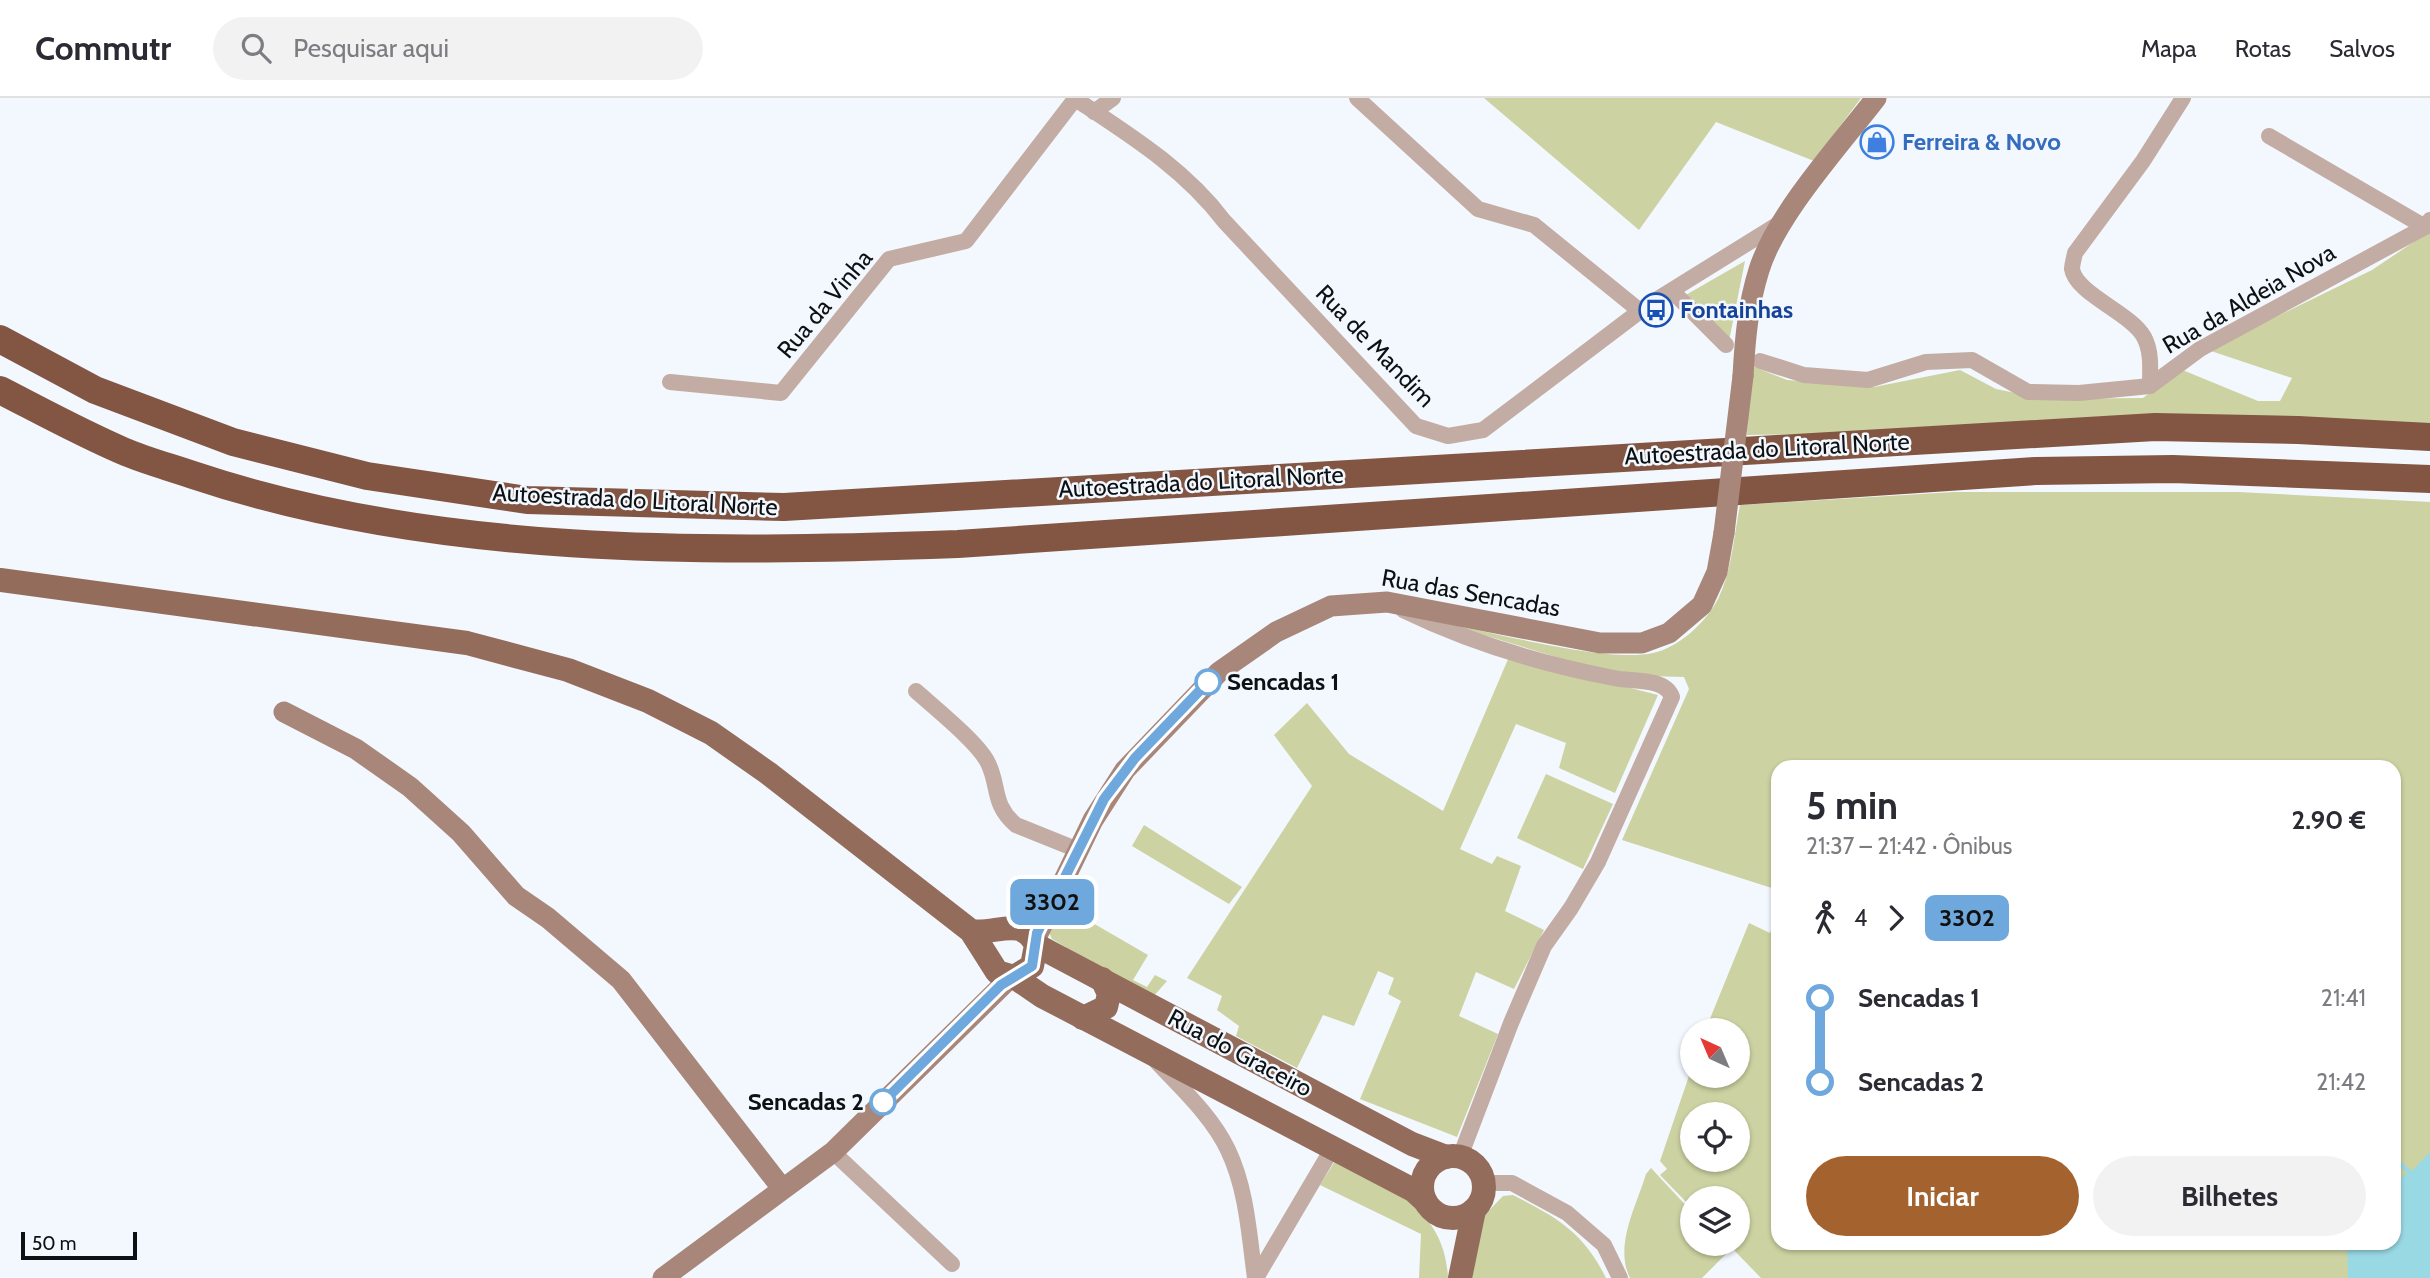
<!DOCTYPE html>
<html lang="pt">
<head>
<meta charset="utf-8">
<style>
  :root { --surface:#fff; --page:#f2f2f3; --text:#2b2b33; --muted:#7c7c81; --line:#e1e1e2; --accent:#a4632e }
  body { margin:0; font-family:Cabin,sans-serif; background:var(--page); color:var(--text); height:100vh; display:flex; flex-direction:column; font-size:26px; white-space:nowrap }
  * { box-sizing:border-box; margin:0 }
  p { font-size:23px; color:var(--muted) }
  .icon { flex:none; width:38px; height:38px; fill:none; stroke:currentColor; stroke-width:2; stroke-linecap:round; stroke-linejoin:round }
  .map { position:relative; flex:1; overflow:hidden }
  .drawer { position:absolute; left:1771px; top:662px; width:630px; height:490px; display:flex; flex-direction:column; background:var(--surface); border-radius:21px; box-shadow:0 2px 5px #0004 }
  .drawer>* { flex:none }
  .badge { padding:0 14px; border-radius:10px; font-size:24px; line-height:46px }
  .needle { width:46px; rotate:316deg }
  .buttons { position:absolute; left:1680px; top:920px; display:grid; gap:14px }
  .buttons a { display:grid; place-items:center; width:70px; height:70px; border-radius:50%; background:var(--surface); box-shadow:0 2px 5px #0004; font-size:35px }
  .scale { position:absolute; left:21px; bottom:18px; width:116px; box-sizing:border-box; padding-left:7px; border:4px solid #0d1113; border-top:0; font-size:19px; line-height:24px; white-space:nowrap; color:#0d1113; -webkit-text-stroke:5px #f2f8fe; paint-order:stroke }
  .map>.badge { position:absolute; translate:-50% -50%; box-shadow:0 0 0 4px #fff }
  .legs { display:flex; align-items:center; gap:10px; height:77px; padding:0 35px; font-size:23px }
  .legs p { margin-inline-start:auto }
  .head { display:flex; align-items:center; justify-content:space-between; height:119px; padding:0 35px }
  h1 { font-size:38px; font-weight:700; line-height:52px }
  .cta { display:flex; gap:14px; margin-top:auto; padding:14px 35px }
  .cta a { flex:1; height:80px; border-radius:42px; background:var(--accent); color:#fff; font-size:28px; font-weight:700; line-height:80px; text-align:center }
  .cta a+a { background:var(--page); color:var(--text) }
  ul { padding:0 35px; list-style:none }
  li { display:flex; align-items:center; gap:24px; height:84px; font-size:26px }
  li i { display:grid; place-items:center; width:10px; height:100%; margin:0 9px; background:currentColor }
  li i::after { content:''; width:18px; height:18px; margin:-9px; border:5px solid; border-radius:50%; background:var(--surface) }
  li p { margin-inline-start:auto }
  li:first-child i { background:linear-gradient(#0000 50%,currentColor 0) }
  li:last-child i { background:linear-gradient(currentColor 50%,#0000 0) }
  header { display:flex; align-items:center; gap:42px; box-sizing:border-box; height:98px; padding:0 35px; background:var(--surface); border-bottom:2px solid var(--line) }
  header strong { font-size:33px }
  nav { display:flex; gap:38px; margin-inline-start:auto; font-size:24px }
  .search { width:490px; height:63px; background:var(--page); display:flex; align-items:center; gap:18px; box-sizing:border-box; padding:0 24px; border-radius:38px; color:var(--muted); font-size:26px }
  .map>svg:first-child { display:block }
  .green { fill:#ccd2a1; fill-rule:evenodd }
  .water { fill:#99d9e4 }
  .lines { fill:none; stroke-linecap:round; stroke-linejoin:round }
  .stream { stroke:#99d9e4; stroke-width:4.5 }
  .street { stroke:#c3aca3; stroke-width:16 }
  .secondary { stroke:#a8877a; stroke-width:21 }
  .primary { stroke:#946c5c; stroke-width:24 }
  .highway { stroke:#835543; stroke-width:28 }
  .secondary-bridge { stroke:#a8877a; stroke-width:21 }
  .line-1-casing { stroke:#fff; stroke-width:16 }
  .line-1 { stroke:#6fa8dc; stroke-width:10 }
  .stop-1-dot { fill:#fff; stroke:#6fa8dc; stroke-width:3.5 }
  .labels { text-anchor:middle; stroke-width:5; stroke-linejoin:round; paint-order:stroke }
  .shop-label { font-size:24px; font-weight:bold; fill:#366cbe; stroke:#f2f8fe; text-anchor:start }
  .street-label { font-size:24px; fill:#0d1113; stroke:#f2f8fe }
  .transit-label { font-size:24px; font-weight:bold; fill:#164399; stroke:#f2f8fe; text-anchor:start }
  .stop-label { font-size:24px; font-weight:bold; fill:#0d1113; stroke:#f2f8fe; text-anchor:start }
</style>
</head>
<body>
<header>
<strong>Commutr</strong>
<div class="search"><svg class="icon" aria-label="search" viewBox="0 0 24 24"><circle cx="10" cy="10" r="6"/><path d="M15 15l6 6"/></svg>Pesquisar aqui</div>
<nav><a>Mapa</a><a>Rotas</a><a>Salvos</a></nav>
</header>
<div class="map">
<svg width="2430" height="1180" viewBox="0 0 2430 1180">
  <rect width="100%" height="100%" fill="#f2f8fe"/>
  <!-- green -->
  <g class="green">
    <path d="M 1484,0 L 1861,0 L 1814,63 L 1716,24 L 1639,132 Z"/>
    <path d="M 2430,133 L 2430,329 L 1747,337 L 1749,267 L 1787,282 L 1874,289 L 1960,272 L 1996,291 L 2045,301 L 2143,300 L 2180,271 L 2258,303 L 2280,303 L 2292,280 L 2208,252 L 2372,172 Z"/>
    <path d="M 1745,163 L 1729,243 L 1684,198 Z"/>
    <path d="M 1954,394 L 2238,394 L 2430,404 L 2430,1180 L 1761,1180 L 1728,1146 L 1738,1146 L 1738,1101 L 1692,1101 L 1692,1110 L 1660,1077 L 1667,1071 L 1660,1063 L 1692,969 L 1692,978 L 1738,978 L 1738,933 L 1705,933 L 1749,825 L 1770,835 L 1778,812 L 1778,1144 L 2394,1144 L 2394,668 L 1778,668 L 1778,792 L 1622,742 L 1689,591 L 1684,579 L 1649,578 L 1589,569 L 1451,527 C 1502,536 1607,565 1653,555 C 1680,549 1706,524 1718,501 C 1732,473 1734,437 1740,407 ZM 1692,1017 L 1738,1017 L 1738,1062 L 1692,1062 Z"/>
    <path d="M 1509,559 L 1658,597 L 1615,695 L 1559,670 L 1566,645 L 1516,626 L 1460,751 L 1492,766 L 1497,758 L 1521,768 L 1505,813 L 1544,832 L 1514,891 L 1476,874 L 1459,918 L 1498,936 L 1457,1039 L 1360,1001 L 1401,903 L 1388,896 L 1394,880 L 1378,873 L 1354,928 L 1323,917 L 1297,970 L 1236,938 L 1239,928 L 1217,912 L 1222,898 L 1187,880 L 1312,688 L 1274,637 L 1307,605 L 1349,656 L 1443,713 Z"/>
    <path d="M 1546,676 L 1613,706 L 1583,771 L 1517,740 Z"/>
    <path d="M 1144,727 L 1242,789 L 1229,806 L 1132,748 Z"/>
    <path d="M 1060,806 L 1148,857 L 1133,882 L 1147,889 L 1155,877 L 1167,883 L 1152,900 L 1052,841 L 1049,834 Z"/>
    <path d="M 1337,1060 C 1390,1090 1445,1111 1448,1180 L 1419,1180 L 1421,1136 L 1320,1087 Z"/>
    <path d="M 1651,1070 L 1692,1114 L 1692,1146 L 1723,1146 L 1729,1153 L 1702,1180 L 1630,1180 C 1614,1148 1636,1109 1646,1076 Z"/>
    <path d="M 1513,1097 C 1558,1120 1583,1134 1606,1180 L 1468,1180 L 1475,1127 L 1503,1098 Z"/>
  </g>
  <!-- water -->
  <path class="water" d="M 2430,1054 L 2430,1180 L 2348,1180 L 2347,1145 L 2394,1144 L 2394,1084 L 2414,1071 Z"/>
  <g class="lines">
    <!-- stream -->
    <path class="stream" d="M 2394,1060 L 2409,1074"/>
    <!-- street -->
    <g class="street">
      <path d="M 1074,0 C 1128,36 1184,70 1224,123 L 1416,328 L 1448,338 L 1483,332 L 1648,207 L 1780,125"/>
      <path d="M 1357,0 L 1478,111 L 1534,127 L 1640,213"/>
      <path d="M 1094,14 L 1113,0"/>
      <path d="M 2269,38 L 2425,129"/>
      <path d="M 1672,193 L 1726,247"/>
      <path d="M 1760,263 L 1804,277 L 1868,282 L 1926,264 L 1972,262 L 2028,294 L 2079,295 L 2150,288 L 2200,251 L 2425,129 L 2430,122"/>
      <path d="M 670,284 L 781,295 L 889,161 L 966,143 L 1075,1"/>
      <path d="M 2150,288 C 2150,271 2152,254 2144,239 C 2131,215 2076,196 2072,171 C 2072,167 2074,160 2075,155 L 2143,63 L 2183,0"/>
      <path d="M 1403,512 C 1469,544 1541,566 1614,580 C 1631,584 1665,579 1672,599 L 1598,764 L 1571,810 L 1544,848 L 1511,925 L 1460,1059"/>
      <path d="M 916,593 C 935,610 976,643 987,663 C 1000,687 991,706 1016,727 L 1078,752"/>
      <path d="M 1156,963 C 1181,990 1212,1018 1228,1052 C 1247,1092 1249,1137 1255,1180"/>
      <path d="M 833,1054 L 952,1166"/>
      <path d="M 1484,1085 L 1512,1085 L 1567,1115 L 1604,1147 L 1620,1180"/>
      <path d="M 1256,1180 L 1332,1051"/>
    </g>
    <!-- secondary -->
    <g class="secondary">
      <path d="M 1743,278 C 1745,241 1748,207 1759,172 C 1776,117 1840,47 1876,0"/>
      <path d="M 284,614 L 356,651 L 410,689 L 461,735 L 516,798 L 548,820 L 621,882 L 781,1089"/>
      <path d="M 1034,844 L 1093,722 L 1125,672 L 1219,574 L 1276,534 L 1331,508 L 1387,504 L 1600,545 L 1642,545 L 1669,535 L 1702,507 L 1717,474 L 1724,435"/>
      <path d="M 663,1180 L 833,1054 L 1011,879"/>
    </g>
    <!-- primary -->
    <g class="primary">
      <path d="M 0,482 L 467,545 L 568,572 L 648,603 L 711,635 L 768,675 L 971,833 L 997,874 L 1014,879 L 1032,868 L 1036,847 C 1022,817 996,837 971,833"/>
      <path d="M 1036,847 L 1412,1046 L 1446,1059"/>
      <path d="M 1014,879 L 1042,898 L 1413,1092 L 1425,1103"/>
      <path d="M 1083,920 L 1106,909 L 1109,896 L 1102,881"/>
      <circle cx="1453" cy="1089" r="31"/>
      <path d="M 1460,1180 L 1474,1112"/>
    </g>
    <!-- highway -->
    <g class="highway">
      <path d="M 0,241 L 95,292 L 233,344 L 367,378 L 527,402 L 784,409 L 2155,329 L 2298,332 L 2430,339"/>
      <path d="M 0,292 C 41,313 81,335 123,353 C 146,363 170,369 193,377 C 435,458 706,455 958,446 L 2036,373 L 2173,371 L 2430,381"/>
    </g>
    <!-- secondary-bridge -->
    <path class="secondary-bridge" d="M 1724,435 L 1743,278"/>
  </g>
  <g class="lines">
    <defs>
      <path id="line-1" d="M 883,1004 L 1001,887 L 1032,868 L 1037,835 L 1104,701 L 1135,660 L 1208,584"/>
    </defs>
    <!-- line-1 casing -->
    <use href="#line-1" class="line-1-casing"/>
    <!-- line-1 -->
    <use href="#line-1" class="line-1"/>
  </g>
  <!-- icons -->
  <defs>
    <symbol id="shop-ring" viewBox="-11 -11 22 22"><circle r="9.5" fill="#f2f8fe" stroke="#3f7fe0" stroke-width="1.5"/><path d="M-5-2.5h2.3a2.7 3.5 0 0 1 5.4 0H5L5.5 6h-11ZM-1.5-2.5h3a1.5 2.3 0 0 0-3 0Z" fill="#3f7fe0"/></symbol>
    <symbol id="bus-ring" viewBox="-11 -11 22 22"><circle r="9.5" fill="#f2f8fe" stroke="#1a4fb4" stroke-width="1.5"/><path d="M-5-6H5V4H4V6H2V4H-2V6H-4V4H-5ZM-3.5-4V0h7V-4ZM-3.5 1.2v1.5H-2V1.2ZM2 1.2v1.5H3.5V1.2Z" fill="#1a4fb4"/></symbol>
  </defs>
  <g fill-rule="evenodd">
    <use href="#shop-ring" x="1858" y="25" width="38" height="38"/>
    <use href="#bus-ring" x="1637" y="193" width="38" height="38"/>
  </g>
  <!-- markers -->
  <g class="stop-1-dot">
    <circle cx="1208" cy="584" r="12"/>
    <circle cx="883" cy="1004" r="12"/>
  </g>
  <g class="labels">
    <!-- shop labels -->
    <g class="shop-label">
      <text x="1902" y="52">Ferreira &amp; Novo</text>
    </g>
    <!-- street labels -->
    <g class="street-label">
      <text transform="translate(2249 201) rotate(-30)" y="8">Rua da Aldeia Nova</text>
      <text transform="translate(825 206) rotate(-50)" y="8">Rua da Vinha</text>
      <text transform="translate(1375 248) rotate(46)" y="8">Rua de Mandim</text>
      <text transform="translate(1767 351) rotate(-3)" y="8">Autoestrada do Litoral Norte</text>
      <text transform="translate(1201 384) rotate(-3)" y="8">Autoestrada do Litoral Norte</text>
      <text transform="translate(635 402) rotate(3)" y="8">Autoestrada do Litoral Norte</text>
      <text transform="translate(1471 495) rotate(10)" y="8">Rua das Sencadas</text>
      <text transform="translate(1240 955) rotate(28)" y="8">Rua do Graceiro</text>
    </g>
    <!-- transit labels -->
    <g class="transit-label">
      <text x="1680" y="220">Fontainhas</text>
    </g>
    <!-- stop labels -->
    <g class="stop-label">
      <text x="1227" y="592">Sencadas 1</text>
      <text x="864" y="1012" text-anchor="end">Sencadas 2</text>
    </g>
  </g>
</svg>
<div class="buttons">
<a><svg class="needle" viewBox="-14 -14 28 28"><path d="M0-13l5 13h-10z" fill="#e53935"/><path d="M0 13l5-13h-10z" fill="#7c7c81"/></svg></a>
<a><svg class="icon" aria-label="locate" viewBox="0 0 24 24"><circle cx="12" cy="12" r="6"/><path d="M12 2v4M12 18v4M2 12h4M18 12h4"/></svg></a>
<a><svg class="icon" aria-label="layers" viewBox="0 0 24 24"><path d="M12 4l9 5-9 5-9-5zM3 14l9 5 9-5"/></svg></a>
</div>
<div class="scale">50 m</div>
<b class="badge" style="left:1052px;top:804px;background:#6fa8dc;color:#111">3302</b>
<section class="drawer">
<div class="head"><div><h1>5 min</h1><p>21:37 – 21:42 · Ônibus</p></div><b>2.90 €</b></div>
<div class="legs"><svg class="icon" aria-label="walk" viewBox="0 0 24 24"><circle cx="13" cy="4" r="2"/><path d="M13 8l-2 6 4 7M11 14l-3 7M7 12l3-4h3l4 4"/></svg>4<svg class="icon" aria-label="forward" viewBox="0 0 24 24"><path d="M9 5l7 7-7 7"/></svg><b class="badge" style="background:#6fa8dc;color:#111">3302</b></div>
<ul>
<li><i style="color:#6fa8dc"></i><b>Sencadas 1</b><p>21:41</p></li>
<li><i style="color:#6fa8dc"></i><b>Sencadas 2</b><p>21:42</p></li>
</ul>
<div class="cta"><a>Iniciar</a><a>Bilhetes</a></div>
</section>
</div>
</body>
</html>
